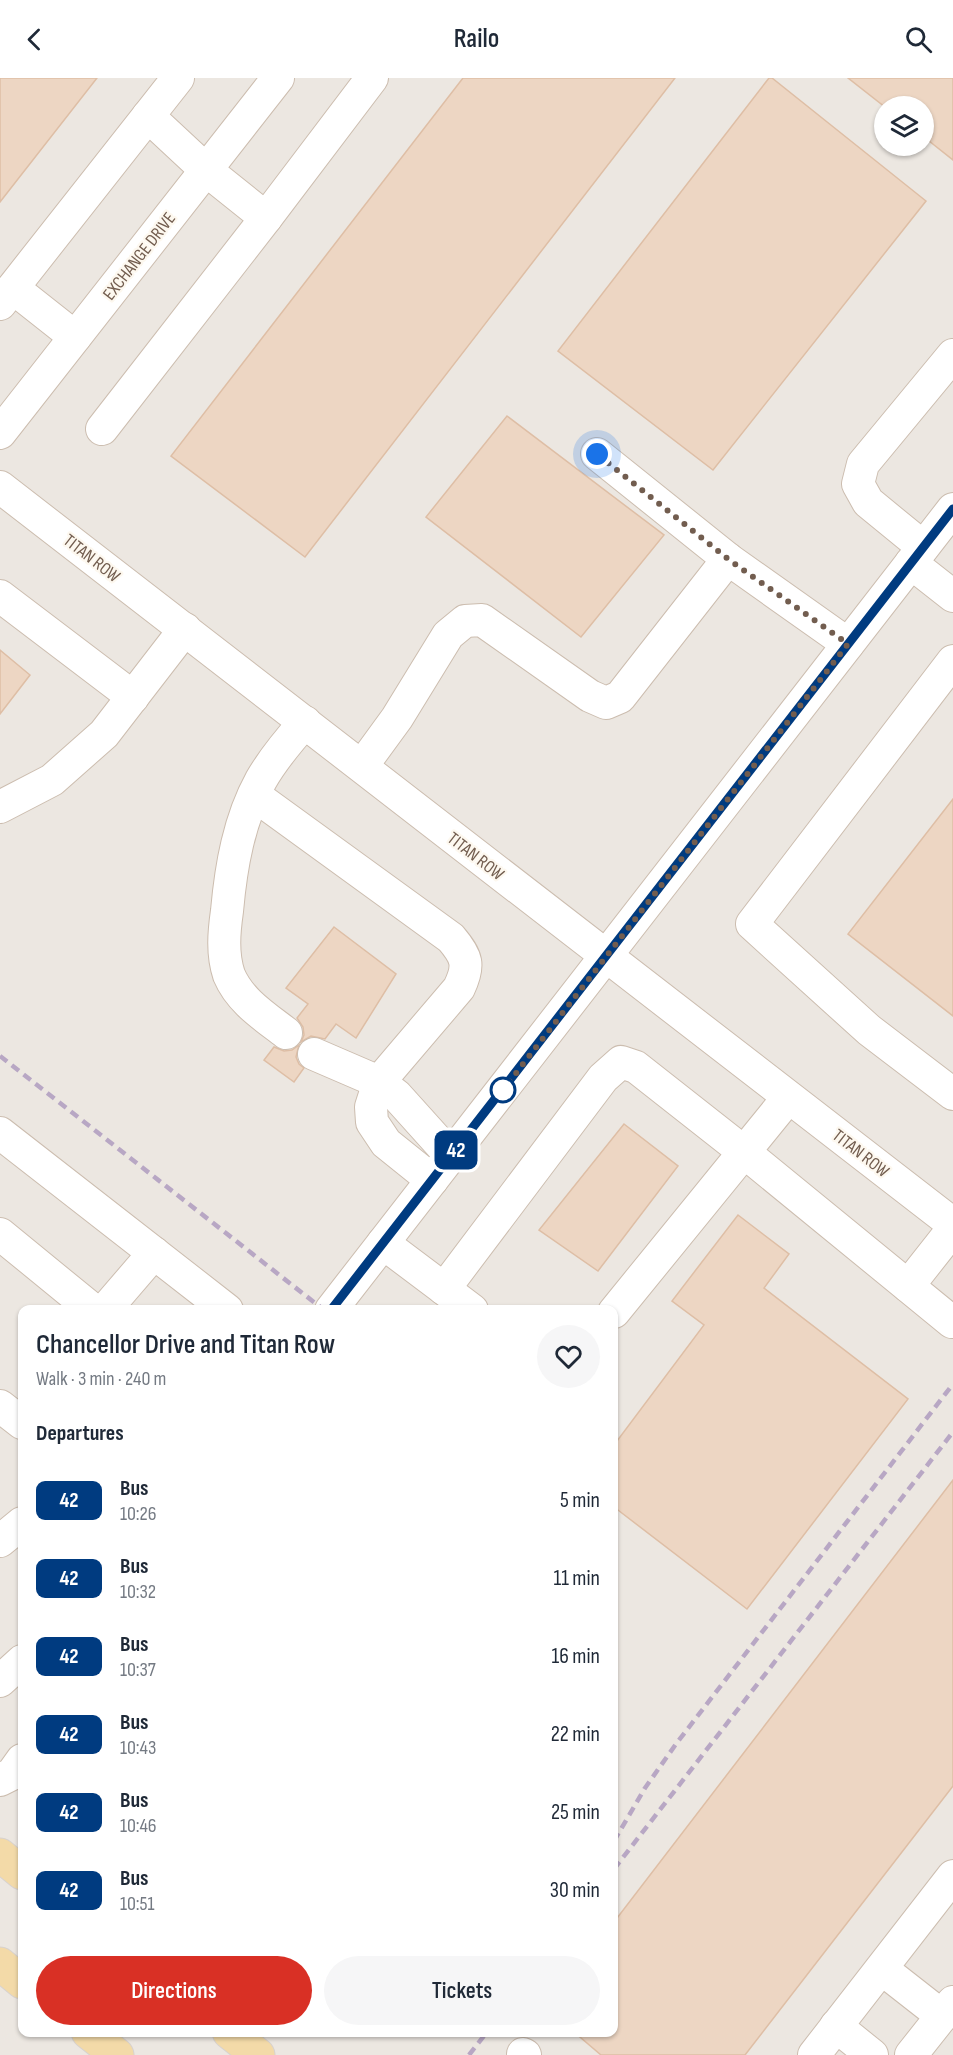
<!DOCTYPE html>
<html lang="en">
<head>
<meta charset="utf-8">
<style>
  :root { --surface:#fff; --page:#f6f6f7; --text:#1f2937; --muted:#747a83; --accent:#d93025 }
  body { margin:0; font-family:"Sofia Sans Condensed",sans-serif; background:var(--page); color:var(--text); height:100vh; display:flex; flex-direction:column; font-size:22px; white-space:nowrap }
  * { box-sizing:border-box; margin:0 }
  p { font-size:20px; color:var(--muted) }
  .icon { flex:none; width:33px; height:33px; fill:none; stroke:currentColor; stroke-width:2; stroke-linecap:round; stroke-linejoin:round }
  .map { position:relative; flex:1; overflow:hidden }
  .drawer { position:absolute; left:18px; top:1227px; width:600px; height:732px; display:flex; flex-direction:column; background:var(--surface); border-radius:12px; box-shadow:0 2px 4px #0004 }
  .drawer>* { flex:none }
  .badge { padding:0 12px; border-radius:9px; font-size:21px; line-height:39px }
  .fabs { position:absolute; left:874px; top:18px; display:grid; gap:12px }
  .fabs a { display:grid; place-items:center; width:60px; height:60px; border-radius:50%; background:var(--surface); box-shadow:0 2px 4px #0004; font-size:30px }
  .you { position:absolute; width:30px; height:30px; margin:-15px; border:4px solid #fff; border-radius:50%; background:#1a73e8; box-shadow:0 0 0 9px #1a73e833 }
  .map>.badge { position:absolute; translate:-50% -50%; box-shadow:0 0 0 3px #fff }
  h2 { padding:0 18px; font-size:22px; line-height:54px }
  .round { display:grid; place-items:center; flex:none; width:63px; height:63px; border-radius:32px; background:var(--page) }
  .overview { display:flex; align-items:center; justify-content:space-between; height:102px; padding:0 18px }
  h1 { font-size:28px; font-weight:600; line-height:45px }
  .action { display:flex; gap:12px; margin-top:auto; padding:12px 18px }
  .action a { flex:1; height:69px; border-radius:36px; background:var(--accent); color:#fff; font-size:24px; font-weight:600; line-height:69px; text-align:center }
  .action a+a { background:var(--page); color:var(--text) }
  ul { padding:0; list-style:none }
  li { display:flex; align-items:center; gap:18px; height:78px; padding:0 18px }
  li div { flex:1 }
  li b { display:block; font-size:22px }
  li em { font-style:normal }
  li .badge { min-width:66px; font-weight:700; text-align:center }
  header { display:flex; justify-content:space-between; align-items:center; height:78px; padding:0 18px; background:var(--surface); font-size:27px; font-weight:600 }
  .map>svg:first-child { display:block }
  .industrial { fill:#ece7e1; fill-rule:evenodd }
  .building { fill:#edd6c3; stroke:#debea5; stroke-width:1.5 }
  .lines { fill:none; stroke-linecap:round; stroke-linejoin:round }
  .minor-casing { stroke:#ccbdaf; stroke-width:34 }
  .major-casing { stroke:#d8d2ce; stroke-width:35 }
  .minor { stroke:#fff; stroke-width:32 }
  .major { stroke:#f3daa8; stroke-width:33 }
  .rail { stroke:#b8a7c4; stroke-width:4.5; stroke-dasharray:9 6; stroke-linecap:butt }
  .line-casing { stroke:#fff; stroke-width:14 }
  .line { stroke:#003b80; stroke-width:9 }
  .walk { stroke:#725d4f; stroke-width:6; stroke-dasharray:0 10.8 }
  .stop-dot { fill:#fff; stroke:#003b80; stroke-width:3 }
  .labels { text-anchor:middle; stroke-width:4.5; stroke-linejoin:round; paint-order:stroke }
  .street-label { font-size:18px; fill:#725d4f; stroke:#fdf8ef }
</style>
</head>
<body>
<header><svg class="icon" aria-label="back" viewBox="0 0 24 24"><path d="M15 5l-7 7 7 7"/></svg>Railo<svg class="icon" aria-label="search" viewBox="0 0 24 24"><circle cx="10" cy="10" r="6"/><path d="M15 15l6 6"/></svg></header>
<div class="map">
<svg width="953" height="1977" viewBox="0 0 953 1977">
  <rect width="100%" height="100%" fill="#faf4e9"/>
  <!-- industrial -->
  <path class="industrial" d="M 0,0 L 953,0 L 953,1977 L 0,1977 ZM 885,28 L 924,28 L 924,68 L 885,68 ZM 22,1232 L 614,1232 L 614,1954 L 22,1954 Z"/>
  <!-- building -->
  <g class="building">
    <path d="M 0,0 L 97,0 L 0,124 Z"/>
    <path d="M 463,0 L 675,0 L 305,479 L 171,378 Z"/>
    <path d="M 769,0 L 772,0 L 926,123 L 713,392 L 558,273 Z"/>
    <path d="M 848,0 L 953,0 L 953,82 L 924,59 L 924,28 L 885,29 Z"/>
    <path d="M 507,338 L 664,457 L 581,559 L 426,439 Z"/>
    <path d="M 0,572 L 30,597 L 0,636 Z"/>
    <path d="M 953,721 L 953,938 L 848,856 Z"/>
    <path d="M 334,849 L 396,896 L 356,960 L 336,946 L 325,961 L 311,958 L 301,964 L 304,957 L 303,949 L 297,940 L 308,926 L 286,910 Z"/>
    <path d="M 299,967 L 296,979 L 299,986 L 304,990 L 294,1004 L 264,982 L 274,969 L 284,973 L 292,972 Z"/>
    <path d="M 624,1046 L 678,1088 L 598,1193 L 539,1152 Z"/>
    <path d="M 738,1137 L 789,1176 L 764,1210 L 908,1321 L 747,1531 L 614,1429 L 614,1367 L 704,1247 L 672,1223 Z"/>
    <path d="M 953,1402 L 953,1708 L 745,1977 L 601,1977 L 574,1954 L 614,1954 L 614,1844 Z"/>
  </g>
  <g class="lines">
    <defs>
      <g id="minor">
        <path d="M 148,38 L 206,92 L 266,140"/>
        <path d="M 13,210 L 75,259"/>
        <path d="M 0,226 L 178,0"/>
        <path d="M 102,351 L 266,140 L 372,0"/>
        <path d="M 0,355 L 278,0"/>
        <path d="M 597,376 L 728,481 L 848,566"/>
        <path d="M 0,409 L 953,1146"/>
        <path d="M 923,469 L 868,424 L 858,406 L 863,386 L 953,277"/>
        <path d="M 911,485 L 953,518"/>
        <path d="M 0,518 L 133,619"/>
        <path d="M 953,583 L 752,846 L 869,952 L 953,1016"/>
        <path d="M 362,688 L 397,640 L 448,557 L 465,543 L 482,542 L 590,618 L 606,625 L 620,619 L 728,481"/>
        <path d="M 254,717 L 451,860 C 467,879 470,887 459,910 L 379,1004 L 371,1029 L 372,1044 L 386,1065 L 432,1102"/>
        <path d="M 0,729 L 52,702 L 104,656 L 185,551"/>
        <path d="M 286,955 C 264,938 240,923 229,897 C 222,876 224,854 227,833 C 231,788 239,742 261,702 C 273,681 289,662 305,644"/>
        <path d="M 314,976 L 379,1004 L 397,1018 L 451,1078"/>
        <path d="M 0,1055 L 227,1232"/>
        <path d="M 0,1156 L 93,1232"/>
        <path d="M 383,1165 L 472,1232"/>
        <path d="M 908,1208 L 953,1151"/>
        <path d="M 444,1211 L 603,1000 L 621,984 L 636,989 L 744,1074 L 952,1244"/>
        <path d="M 105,1232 L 154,1175"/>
        <path d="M 331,1232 L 953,431"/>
        <path d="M 614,1234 L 788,1020"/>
        <path d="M 0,1328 L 22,1345"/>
        <path d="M 0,1463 L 22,1445"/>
        <path d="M 0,1603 L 22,1583"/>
        <path d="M 0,1702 L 12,1696 L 22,1682"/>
        <path d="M 882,1891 L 942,1938"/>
        <path d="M 836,1948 L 872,1977"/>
        <path d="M 523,1976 L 525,1977"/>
        <path d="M 814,1977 L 953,1798"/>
        <path d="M 911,1977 L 953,1924"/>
      </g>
      <g id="major">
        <path d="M 0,1777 L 22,1795"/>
        <path d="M 0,1886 L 22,1904"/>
        <path d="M 88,1954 L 117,1977"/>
        <path d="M 229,1954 L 258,1977"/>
      </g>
    </defs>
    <!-- minor casing -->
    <use href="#minor" class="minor-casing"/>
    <!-- major casing -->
    <use href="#major" class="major-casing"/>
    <!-- minor -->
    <use href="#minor" class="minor"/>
    <!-- major -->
    <use href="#major" class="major"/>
    <!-- rail -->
    <g class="rail">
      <path d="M 0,978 L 324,1232"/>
      <path d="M 614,1763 L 645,1710 L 676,1666 L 953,1306"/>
      <path d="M 614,1791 L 953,1354"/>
      <path d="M 469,1977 L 487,1954"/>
    </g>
  </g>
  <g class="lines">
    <defs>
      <path id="line" d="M 331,1232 L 953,431"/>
    </defs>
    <!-- line casing -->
    <use href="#line" class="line-casing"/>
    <!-- line -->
    <use href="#line" class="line"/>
    <!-- walk -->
    <path class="walk" d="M 503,1012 L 848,566 L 728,481 L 597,376"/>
  </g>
  <!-- markers -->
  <circle class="stop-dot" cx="503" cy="1012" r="12"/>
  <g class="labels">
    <!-- street labels -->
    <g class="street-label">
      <text transform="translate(139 178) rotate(-52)" y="6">EXCHANGE DRIVE</text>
      <text transform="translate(92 480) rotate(38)" y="6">TITAN ROW</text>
      <text transform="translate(476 778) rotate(38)" y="6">TITAN ROW</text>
      <text transform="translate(861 1075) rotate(38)" y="6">TITAN ROW</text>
    </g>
  </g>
</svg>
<div class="fabs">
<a><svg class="icon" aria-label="layers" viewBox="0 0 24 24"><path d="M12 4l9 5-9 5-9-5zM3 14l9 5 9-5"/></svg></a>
</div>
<div class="you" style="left:597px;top:376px"></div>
<b class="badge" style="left:456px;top:1072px;background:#003b80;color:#fff">42</b>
<section class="drawer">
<div class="overview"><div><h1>Chancellor Drive and Titan Row</h1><p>Walk · 3 min · 240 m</p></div><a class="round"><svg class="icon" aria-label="heart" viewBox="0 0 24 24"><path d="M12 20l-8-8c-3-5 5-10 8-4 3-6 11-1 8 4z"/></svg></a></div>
<h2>Departures</h2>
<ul>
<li><span class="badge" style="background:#003b80;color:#fff">42</span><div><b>Bus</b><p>10:26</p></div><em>5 min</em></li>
<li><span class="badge" style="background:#003b80;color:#fff">42</span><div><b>Bus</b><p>10:32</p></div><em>11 min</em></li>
<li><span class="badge" style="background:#003b80;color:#fff">42</span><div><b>Bus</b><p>10:37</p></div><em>16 min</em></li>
<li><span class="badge" style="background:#003b80;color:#fff">42</span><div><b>Bus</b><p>10:43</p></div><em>22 min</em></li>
<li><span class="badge" style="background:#003b80;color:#fff">42</span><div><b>Bus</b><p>10:46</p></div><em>25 min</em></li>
<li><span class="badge" style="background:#003b80;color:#fff">42</span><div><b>Bus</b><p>10:51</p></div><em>30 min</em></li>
</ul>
<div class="action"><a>Directions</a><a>Tickets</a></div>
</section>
</div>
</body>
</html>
